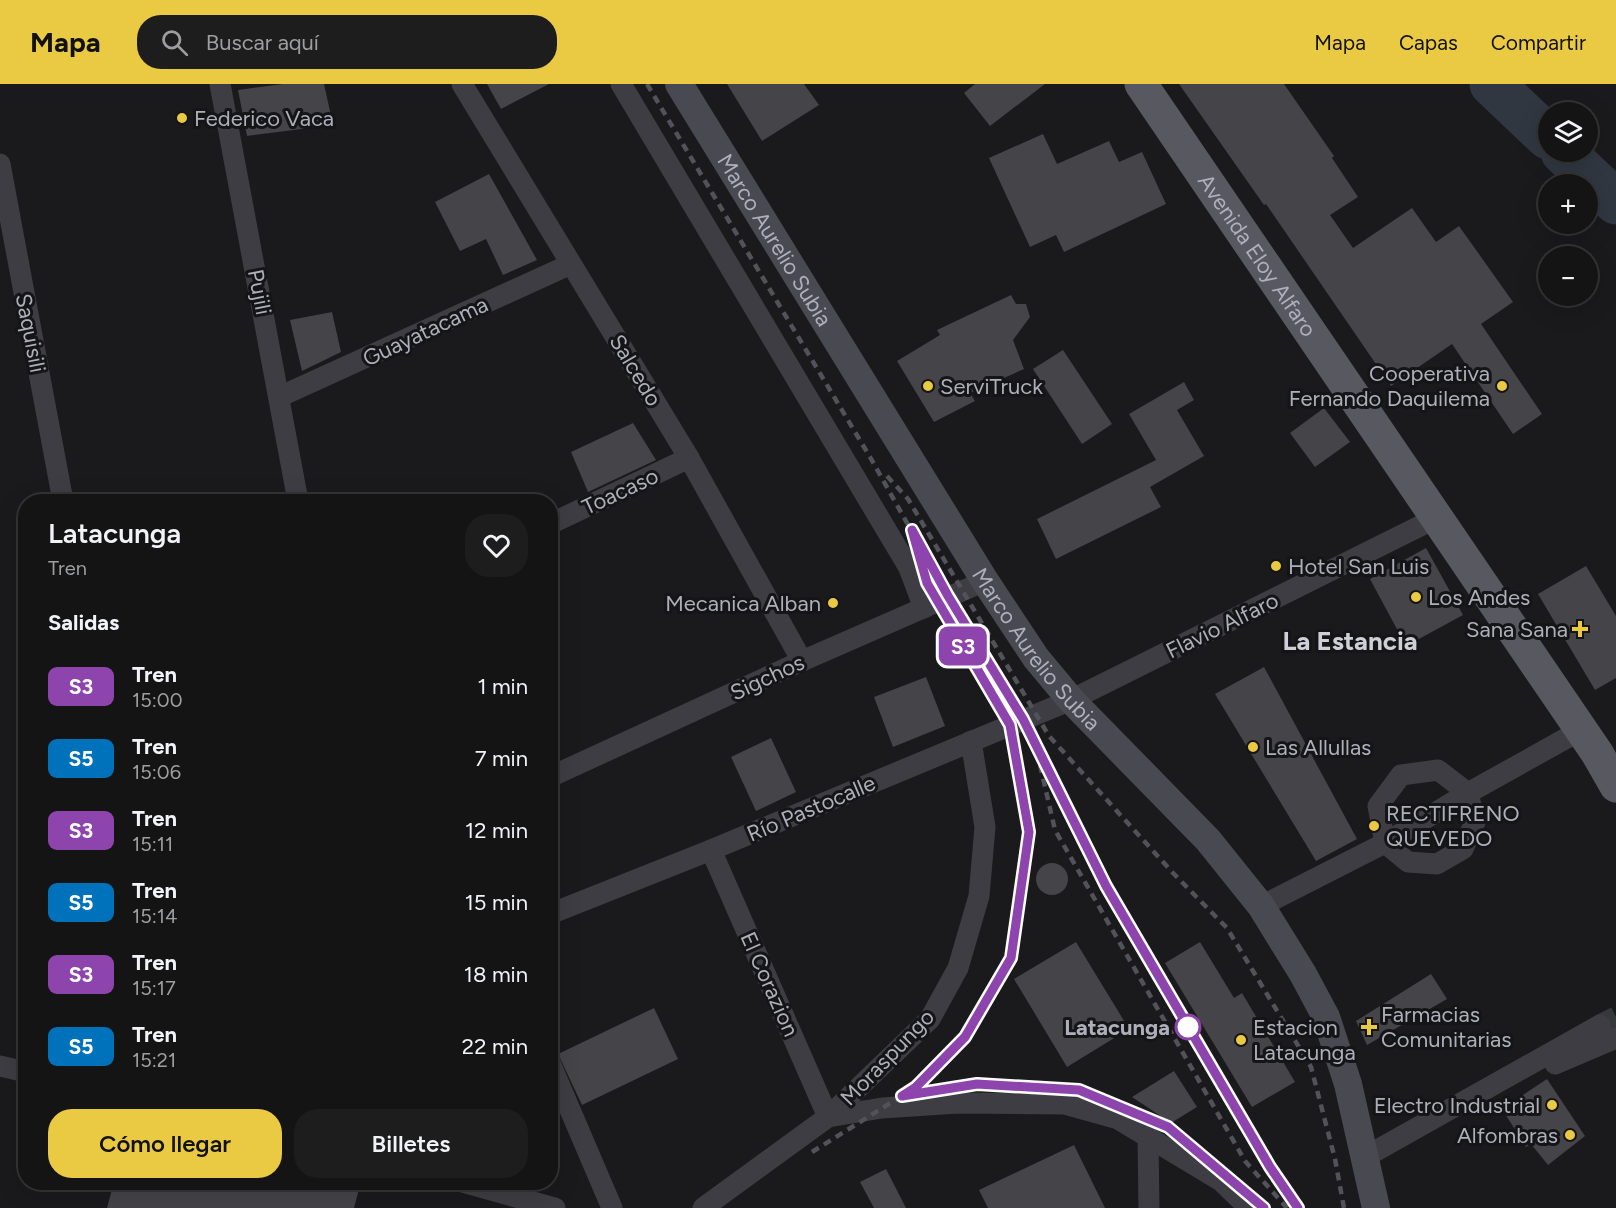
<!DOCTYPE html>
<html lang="es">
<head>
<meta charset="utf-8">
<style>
  :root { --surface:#141415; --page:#1d1d1e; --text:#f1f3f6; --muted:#9d9ea0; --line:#333334; --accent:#ebca43 }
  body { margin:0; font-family:Figtree,sans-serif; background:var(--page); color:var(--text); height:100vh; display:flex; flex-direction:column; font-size:22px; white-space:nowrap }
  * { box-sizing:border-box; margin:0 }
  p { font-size:20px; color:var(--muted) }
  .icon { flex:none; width:33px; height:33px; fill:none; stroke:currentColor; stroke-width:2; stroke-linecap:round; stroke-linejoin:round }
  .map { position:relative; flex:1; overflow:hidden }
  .panel { position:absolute; left:18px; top:410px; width:540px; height:696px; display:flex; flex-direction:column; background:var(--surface); border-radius:24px; box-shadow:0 6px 24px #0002,0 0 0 2px var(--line) }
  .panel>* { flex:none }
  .badge { padding:0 12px; border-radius:9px; font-size:21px; line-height:39px }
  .controls { position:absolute; left:1538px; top:18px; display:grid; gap:12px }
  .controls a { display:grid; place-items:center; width:60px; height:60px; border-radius:50%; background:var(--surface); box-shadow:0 6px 24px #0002,0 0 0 2px var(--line); font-size:30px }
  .map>.badge { position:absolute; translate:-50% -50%; box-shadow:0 0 0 3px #fff }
  h2 { padding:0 30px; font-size:22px; line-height:54px }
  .round { display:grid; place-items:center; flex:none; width:63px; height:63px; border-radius:24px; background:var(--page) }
  .overview { display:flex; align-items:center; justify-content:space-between; height:102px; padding:0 30px }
  h1 { font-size:28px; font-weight:600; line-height:45px }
  .button { display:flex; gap:12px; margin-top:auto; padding:12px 30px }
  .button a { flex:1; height:69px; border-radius:24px; background:var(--accent); color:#111; font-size:24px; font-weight:600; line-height:69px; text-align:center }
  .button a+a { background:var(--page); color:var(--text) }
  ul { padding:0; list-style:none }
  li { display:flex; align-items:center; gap:18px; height:72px; padding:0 30px }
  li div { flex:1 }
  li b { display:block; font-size:22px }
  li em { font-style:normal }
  li .badge { min-width:66px; font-weight:700; text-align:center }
  header { display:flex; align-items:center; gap:36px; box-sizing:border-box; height:84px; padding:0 30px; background:var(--accent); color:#111 }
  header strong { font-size:28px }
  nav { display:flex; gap:33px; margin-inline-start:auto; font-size:21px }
  .search { width:420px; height:54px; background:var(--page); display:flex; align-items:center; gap:15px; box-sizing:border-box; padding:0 21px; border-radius:24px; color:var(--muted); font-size:22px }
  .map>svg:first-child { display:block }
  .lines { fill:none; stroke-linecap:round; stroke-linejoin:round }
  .river { stroke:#303740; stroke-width:45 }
  .building { fill:#444449 }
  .street-tunnel { stroke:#37383c; stroke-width:21; stroke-dasharray:21 10; stroke-linecap:butt }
  .street { stroke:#3d3d43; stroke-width:21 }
  .secondary { stroke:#494a51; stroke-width:28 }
  .primary { stroke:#575860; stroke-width:33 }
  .rail { stroke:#52535a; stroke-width:4.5; stroke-dasharray:8 6; stroke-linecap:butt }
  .line-casing { stroke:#fff; stroke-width:14 }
  .line { stroke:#8e44ad; stroke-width:9 }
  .poi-dot { fill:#ebca43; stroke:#151517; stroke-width:2 }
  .stop-dot { fill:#fff; stroke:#8e44ad; stroke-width:3 }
  .labels { text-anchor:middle; stroke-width:6; stroke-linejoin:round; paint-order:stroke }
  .poi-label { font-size:22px; fill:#adafbb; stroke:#151517; text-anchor:start }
  .street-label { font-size:22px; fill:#adafbb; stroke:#151517 }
  .stop-label { font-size:22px; font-weight:bold; fill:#adafbb; stroke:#151517; text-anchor:end }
  .quarter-label { font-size:26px; font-weight:bold; fill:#cecfd7; stroke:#151517 }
</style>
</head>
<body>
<header>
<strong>Mapa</strong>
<div class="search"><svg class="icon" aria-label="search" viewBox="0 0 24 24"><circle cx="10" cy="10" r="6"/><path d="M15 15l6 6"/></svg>Buscar aquí</div>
<nav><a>Mapa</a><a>Capas</a><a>Compartir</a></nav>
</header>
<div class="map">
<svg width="1616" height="1124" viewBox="0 0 1616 1124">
  <rect width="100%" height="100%" fill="#1a1a1c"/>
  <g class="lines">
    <!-- river -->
    <g class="river">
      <path d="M 1492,0 L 1548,53"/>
      <path d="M 1563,68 L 1616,118"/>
    </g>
  </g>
  <!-- building -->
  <g class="building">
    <path d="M 283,0 L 324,0 L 333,41 L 247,52 L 238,6 Z"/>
    <path d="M 487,0 L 549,0 L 501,25 Z"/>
    <path d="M 727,0 L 804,0 L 819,21 L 762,57 Z"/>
    <path d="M 975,0 L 1045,0 L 990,42 L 964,9 Z"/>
    <path d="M 1179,0 L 1284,0 L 1334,72 L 1332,74 L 1358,113 L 1330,131 L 1353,164 L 1412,124 L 1436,158 L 1459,142 L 1513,218 L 1481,240 L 1542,330 L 1513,350 L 1452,260 L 1391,302 L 1266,120 L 1264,121 Z"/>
    <path d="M 1043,50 L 1057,80 L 1109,57 L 1119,78 L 1142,68 L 1166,120 L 1064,168 L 1056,151 L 1030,163 L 989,74 Z"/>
    <path d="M 489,90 L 537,176 L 503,191 L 486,155 L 460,167 L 435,118 Z"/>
    <path d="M 1011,211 L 1016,220 L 1026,220 L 1030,233 L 1013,256 L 1024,285 L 970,309 L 975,317 L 934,338 L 897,277 L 940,251 L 937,246 Z"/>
    <path d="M 332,228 L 341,268 L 302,287 L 290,236 Z"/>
    <path d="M 1063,266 L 1112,340 L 1082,360 L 1033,285 Z"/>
    <path d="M 1184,298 L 1194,316 L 1177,326 L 1204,372 L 1150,403 L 1161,423 L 1056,475 L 1037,435 L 1156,376 L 1129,330 Z"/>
    <path d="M 1324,324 L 1350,358 L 1315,383 L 1290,349 Z"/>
    <path d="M 633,339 L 656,376 L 588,408 L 571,368 Z"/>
    <path d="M 1426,464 L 1463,531 L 1406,562 L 1370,495 Z"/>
    <path d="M 1586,482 L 1616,532 L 1616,594 L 1595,606 L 1538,510 Z"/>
    <path d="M 1264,583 L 1357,755 L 1316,777 L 1215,610 Z"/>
    <path d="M 926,593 L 945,642 L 893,663 L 874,613 Z"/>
    <path d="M 771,654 L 796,708 L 756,727 L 731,673 Z"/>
    <circle cx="1052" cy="795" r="16"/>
    <path d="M 1076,858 L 1129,945 L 1067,983 L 1014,895 Z"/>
    <path d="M 1200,858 L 1234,914 L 1242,909 L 1295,998 L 1252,1023 L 1165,879 Z"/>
    <path d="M 1431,890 L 1447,915 L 1367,961 L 1356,937 Z"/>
    <path d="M 654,924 L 678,975 L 582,1021 L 558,970 Z"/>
    <path d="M 1174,987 L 1197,1023 L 1171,1039 L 1132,1013 Z"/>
    <path d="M 1547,995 L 1585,1052 L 1548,1081 L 1531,1060 L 1526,1063 L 1502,1025 Z"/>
    <path d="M 1074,1061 L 1105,1124 L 988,1124 L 979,1106 Z"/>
    <path d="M 886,1085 L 906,1124 L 874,1124 L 860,1098 Z"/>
    <path d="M 114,1098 L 349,1098 L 360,1101 L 354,1124 L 107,1124 Z"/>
  </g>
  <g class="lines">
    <!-- street-tunnel -->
    <path class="street-tunnel" d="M 1600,941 L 1616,933"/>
    <!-- street -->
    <g class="street">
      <path d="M 220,0 L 298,417"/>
      <path d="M 462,0 L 689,374 L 802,577"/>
      <path d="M 621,0 L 909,484 L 924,524"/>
      <path d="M 0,80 L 63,417"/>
      <path d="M 279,313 L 571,180"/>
      <path d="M 550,440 L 689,374"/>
      <path d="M 1438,686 L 1468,709 L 1475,738 L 1463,765 L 1437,780 L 1408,778 L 1385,759 L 1378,722 L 1401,691 Z"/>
      <path d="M 550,693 L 802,577 L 985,497"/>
      <path d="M 711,766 L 828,1033 L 882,1024 L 958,1019 L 1064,1020 L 1118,1035 L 1221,1097 L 1249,1124"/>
      <path d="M 1261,822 L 1385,759 L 1468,709 L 1581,646"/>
      <path d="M 550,830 L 711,766 L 1071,616 L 1438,433"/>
      <path d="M 550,979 L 612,1124"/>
      <path d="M 1555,980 L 1616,954"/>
      <path d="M 0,982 L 26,988"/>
      <path d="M 1148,1054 L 1149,1124"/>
      <path d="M 1365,1073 L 1600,941"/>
      <path d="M 462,1098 L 555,1124"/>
      <path d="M 703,1124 L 828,1033 L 930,935 L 958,884 L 979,812 L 985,743 L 971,657"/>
    </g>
    <!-- secondary -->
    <path class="secondary" id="s1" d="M 679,0 L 985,497 L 1036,574 L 1071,616 L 1208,756 L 1261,822 L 1303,890 L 1326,933 L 1348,1000 L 1376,1124"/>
    <!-- primary -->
    <path class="primary" id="s2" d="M 1141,0 L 1597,669 L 1616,702"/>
    <!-- rail -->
    <g class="rail">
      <path d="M 647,0 L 870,373 L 948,512 L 1023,635 L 1106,802 L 1270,1083 L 1298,1124"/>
      <path d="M 887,392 L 908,415 L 1049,652 L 1173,789 L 1227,844 L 1311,983 L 1335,1075 L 1344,1124"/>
      <path d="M 1040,681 L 1055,746 L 1245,1077 L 1287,1124"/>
      <path d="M 908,1011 L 977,1000 L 1079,1006 L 1168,1043 L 1264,1124"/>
      <path d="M 812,1068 L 916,1003 L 965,953 L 1011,874 L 1029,748 L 1010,641 L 936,518 L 927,499 L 918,467"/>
    </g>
  </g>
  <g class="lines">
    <defs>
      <path id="line" d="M 1264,1124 L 1168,1043 L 1079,1006 L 977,1000 L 902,1012 L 916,1003 L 965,953 L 1011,874 L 1029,748 L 1010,641 L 927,499 L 912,446 L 948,512 L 1023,635 L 1106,802 L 1270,1083 L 1298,1124"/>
    </defs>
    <!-- line casing -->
    <use href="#line" class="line-casing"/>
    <!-- line -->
    <use href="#line" class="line"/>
  </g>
  <!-- markers -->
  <g class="poi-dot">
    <circle cx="182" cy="34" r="6"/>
    <circle cx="928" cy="302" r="6"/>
    <circle cx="1502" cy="302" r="6"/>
    <circle cx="1276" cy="482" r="6"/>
    <circle cx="1416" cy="513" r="6"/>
    <circle cx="833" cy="519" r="6"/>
    <path d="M1577 536h6v6h6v6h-6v6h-6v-6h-6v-6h6z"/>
    <circle cx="1253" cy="663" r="6"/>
    <circle cx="1374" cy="742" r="6"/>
    <path d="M1366 934h6v6h6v6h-6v6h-6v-6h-6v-6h6z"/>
    <circle cx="1241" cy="956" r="6"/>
    <circle cx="1552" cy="1021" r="6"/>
    <circle cx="1570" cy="1051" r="6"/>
  </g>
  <circle class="stop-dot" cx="1188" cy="943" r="12"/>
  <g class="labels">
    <!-- poi labels -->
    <g class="poi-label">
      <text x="194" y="42">Federico Vaca</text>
      <text x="1490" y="297" text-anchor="end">Cooperativa<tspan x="1490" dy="25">Fernando Daquilema</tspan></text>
      <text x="940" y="310">ServiTruck</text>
      <text x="1288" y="490">Hotel San Luis</text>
      <text x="1428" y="521">Los Andes</text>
      <text x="821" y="527" text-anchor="end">Mecanica Alban</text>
      <text x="1568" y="553" text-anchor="end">Sana Sana</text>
      <text x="1265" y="671">Las Allullas</text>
      <text x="1386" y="737">RECTIFRENO<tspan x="1386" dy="25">QUEVEDO</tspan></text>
      <text x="1381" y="938">Farmacias<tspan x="1381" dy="25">Comunitarias</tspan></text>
      <text x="1253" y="951">Estacion<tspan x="1253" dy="25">Latacunga</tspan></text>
      <text x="1540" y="1029" text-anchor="end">Electro Industrial</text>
      <text x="1558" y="1059" text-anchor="end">Alfombras</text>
    </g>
    <!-- street labels -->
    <g class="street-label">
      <text dy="8" stroke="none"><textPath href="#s1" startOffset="183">Marco Aurelio Subia</textPath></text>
      <text dy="8" stroke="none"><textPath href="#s2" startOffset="207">Avenida Eloy Alfaro</textPath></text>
      <text transform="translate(260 208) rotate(79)" y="8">Pujili</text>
      <text transform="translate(425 247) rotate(-25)" y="8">Guayatacama</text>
      <text transform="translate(31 249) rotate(79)" y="8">Saquisili</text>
      <text transform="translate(636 286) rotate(59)" y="8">Salcedo</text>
      <text transform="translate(620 407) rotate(-25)" y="8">Toacaso</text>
      <text transform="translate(1222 541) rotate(-26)" y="8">Flavio Alfaro</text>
      <text dy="8" stroke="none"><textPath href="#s1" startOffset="669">Marco Aurelio Subia</textPath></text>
      <text transform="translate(767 593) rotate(-25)" y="8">Sigchos</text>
      <text transform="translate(811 724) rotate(-23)" y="8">Río Pastocalle</text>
      <text transform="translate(770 900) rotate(66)" y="8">El Corazion</text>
      <text transform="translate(887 973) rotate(-46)" y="8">Moraspungo</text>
    </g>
    <!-- stop labels -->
    <g class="stop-label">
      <text x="1170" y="951">Latacunga</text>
    </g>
    <!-- quarter labels -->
    <g class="quarter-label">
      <text x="1350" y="566">La Estancia</text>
    </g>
  </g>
</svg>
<div class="controls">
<a><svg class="icon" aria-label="layers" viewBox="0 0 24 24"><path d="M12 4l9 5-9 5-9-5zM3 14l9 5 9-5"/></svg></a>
<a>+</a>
<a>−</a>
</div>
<b class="badge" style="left:963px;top:562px;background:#8e44ad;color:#fff">S3</b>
<section class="panel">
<div class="overview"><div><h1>Latacunga</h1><p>Tren</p></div><a class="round"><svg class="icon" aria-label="heart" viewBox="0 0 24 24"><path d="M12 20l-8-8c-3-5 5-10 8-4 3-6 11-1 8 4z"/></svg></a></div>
<h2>Salidas</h2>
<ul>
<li><span class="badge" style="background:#8e44ad;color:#fff">S3</span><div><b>Tren</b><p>15:00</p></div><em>1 min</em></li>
<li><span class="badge" style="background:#0072bc;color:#fff">S5</span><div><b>Tren</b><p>15:06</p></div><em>7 min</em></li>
<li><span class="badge" style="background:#8e44ad;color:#fff">S3</span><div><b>Tren</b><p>15:11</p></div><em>12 min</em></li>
<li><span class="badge" style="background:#0072bc;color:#fff">S5</span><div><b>Tren</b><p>15:14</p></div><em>15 min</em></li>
<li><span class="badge" style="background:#8e44ad;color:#fff">S3</span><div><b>Tren</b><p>15:17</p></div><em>18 min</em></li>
<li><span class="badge" style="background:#0072bc;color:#fff">S5</span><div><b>Tren</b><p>15:21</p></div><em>22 min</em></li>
</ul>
<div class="button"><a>Cómo llegar</a><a>Billetes</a></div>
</section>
</div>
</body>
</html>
